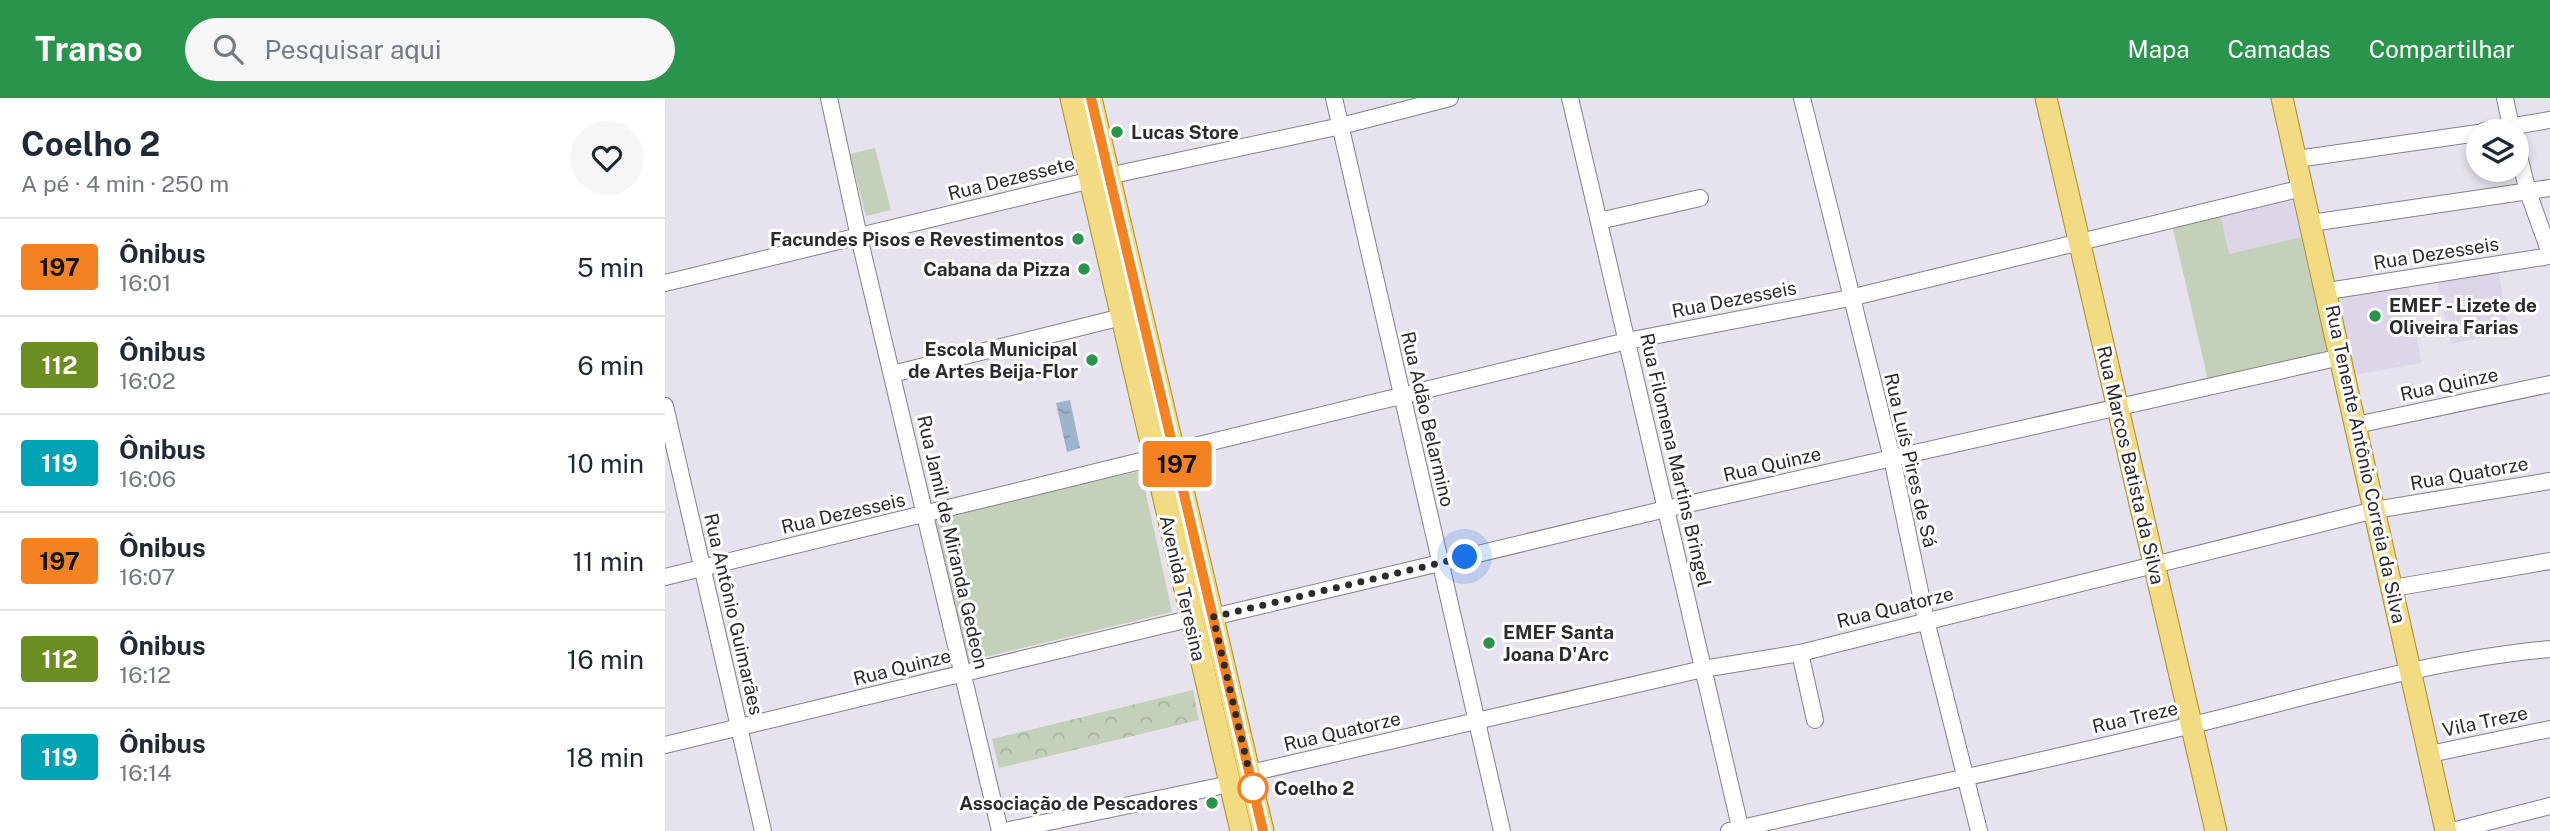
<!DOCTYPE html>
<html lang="pt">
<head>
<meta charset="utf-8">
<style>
  :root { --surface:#fff; --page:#f6f6f7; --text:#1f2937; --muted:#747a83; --line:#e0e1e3; --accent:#2b944c }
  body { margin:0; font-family:"Public Sans",sans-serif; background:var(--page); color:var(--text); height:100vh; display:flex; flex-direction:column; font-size:26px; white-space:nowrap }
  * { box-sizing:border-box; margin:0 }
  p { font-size:23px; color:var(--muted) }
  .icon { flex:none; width:38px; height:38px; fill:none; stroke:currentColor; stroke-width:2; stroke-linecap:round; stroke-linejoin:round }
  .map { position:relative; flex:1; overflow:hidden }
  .side { display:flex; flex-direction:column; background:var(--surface); width:665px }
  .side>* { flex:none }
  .badge { padding:0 14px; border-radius:5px; font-size:24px; line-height:46px }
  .fabs { position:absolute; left:1801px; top:21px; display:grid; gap:14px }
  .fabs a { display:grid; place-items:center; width:63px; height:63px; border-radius:50%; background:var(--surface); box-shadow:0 4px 10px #0003; font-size:35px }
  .you { position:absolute; width:35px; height:35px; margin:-18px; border:5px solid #fff; border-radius:50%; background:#1a73e8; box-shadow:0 0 0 10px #1a73e833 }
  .map>.badge { position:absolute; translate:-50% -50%; box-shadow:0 0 0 4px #fff }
  .round { display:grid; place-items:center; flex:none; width:74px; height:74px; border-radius:37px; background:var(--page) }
  .head { display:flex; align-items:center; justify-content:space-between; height:119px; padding:0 21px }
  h1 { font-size:33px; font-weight:700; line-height:52px }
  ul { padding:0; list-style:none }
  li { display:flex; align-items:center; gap:21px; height:98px; padding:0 21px; border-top:2px solid var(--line) }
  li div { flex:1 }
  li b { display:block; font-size:26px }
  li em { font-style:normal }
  li .badge { min-width:77px; font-weight:700; text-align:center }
  header { display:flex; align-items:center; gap:42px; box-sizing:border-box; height:98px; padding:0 35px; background:var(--accent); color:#fff }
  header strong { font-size:33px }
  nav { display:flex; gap:38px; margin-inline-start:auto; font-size:24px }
  .search { width:490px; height:63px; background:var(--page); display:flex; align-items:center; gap:18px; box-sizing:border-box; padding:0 24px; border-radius:38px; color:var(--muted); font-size:26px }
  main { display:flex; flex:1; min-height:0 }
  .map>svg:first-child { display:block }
  .built { fill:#dcd6e8 }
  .green { fill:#c4d0ba }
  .forest { fill:url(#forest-crowns) }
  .water { fill:url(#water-ripples) }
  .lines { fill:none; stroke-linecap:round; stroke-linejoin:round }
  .minor-casing { stroke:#84818b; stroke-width:18 }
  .major-casing { stroke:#a78d2f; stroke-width:23 }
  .minor { stroke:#fff; stroke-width:16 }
  .major { stroke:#f2db82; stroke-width:21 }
  .line-casing { stroke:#fff; stroke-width:16 }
  .line { stroke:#f58220; stroke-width:10 }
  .walk { stroke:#2b2a2e; stroke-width:7; stroke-dasharray:0 12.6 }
  .poi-dot { fill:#2b944c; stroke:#fff; stroke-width:2.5 }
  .stop-dot { fill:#fff; stroke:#f58220; stroke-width:3.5 }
  .labels { text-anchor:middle; stroke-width:6; stroke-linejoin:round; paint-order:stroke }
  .poi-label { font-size:19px; font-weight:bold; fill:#2b2a2e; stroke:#fff; text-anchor:end }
  .street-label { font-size:19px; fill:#2b2a2e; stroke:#fff }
  .stop-label { font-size:19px; font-weight:bold; fill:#2b2a2e; stroke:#fff; text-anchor:start }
</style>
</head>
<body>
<header>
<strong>Transo</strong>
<div class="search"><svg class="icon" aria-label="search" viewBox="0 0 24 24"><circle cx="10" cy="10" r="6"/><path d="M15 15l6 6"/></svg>Pesquisar aqui</div>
<nav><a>Mapa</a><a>Camadas</a><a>Compartilhar</a></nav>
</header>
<main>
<section class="side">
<div class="head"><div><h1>Coelho 2</h1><p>A pé · 4 min · 250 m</p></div><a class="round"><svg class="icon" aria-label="heart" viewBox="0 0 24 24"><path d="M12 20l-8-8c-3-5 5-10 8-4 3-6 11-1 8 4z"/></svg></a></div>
<ul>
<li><span class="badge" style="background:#f58220;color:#111">197</span><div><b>Ônibus</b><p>16:01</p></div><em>5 min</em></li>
<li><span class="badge" style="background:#6b8e23;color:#fff">112</span><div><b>Ônibus</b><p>16:02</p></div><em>6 min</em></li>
<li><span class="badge" style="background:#00a3b4;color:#fff">119</span><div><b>Ônibus</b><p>16:06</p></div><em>10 min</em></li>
<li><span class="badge" style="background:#f58220;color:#111">197</span><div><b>Ônibus</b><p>16:07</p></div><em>11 min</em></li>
<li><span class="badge" style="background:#6b8e23;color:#fff">112</span><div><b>Ônibus</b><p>16:12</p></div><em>16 min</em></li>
<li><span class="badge" style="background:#00a3b4;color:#fff">119</span><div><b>Ônibus</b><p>16:14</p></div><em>18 min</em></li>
</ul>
</section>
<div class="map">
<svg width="1885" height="733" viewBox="0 0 1885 733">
  <defs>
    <pattern id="forest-crowns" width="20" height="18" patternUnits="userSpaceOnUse" patternTransform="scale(1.75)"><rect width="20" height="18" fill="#c4d0ba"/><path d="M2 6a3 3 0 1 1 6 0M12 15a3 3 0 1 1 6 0" fill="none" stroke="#a9b3a0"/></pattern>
    <pattern id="water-ripples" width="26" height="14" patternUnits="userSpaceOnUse" patternTransform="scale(1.75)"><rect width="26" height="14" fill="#9eb4ca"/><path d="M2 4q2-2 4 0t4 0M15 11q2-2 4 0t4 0" fill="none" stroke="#8193a4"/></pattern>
  </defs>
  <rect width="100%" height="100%" fill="#e6e3ee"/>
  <!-- built -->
  <g class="built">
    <path d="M 1627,99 L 1636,139 L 1564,156 L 1555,115 Z"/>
    <path d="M 1833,171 L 1844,234 L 1786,246 L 1772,183 Z"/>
    <path d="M 1743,183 L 1756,265 L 1683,278 L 1681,269 L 1688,258 L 1685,244 L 1675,239 L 1668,196 Z"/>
  </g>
  <!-- green -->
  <g class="green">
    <path d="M 210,50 L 226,112 L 201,118 L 185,56 Z"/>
    <path d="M 1555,115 L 1564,156 L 1636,139 L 1663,253 L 1543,282 L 1507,127 Z"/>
    <path d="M 476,373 L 507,514 L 303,563 L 267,420 Z"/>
  </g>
  <!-- forest -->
  <path class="forest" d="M 528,592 L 534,622 L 334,670 L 327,641 Z"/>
  <!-- water -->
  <path class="water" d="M 405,302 L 415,350 L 402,354 L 391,305 Z"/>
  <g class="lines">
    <defs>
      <g id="minor">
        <path d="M 164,0 L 194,139 L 335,733"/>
        <path d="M 669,0 L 837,733"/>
        <path d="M 905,0 L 1076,733"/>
        <path d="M 1137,0 L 1227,360 L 1261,522 L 1314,733"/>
        <path d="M 1840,0 L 1847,33"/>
        <path d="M 1819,33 L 1885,22"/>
        <path d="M 1852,50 L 1863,94 L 1885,155"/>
        <path d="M 1632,61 L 1813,35"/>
        <path d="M 934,123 L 1035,100"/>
        <path d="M 1646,125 L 1885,90"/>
        <path d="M 0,185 L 443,78 L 676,28 L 785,0"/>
        <path d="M 1663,193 L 1885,158"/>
        <path d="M 227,276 L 457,219"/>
        <path d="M 0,308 L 98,733"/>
        <path d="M 1691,327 L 1885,286"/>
        <path d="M 509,353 L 962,243 L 1185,200 L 1637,90"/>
        <path d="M 0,479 L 488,360"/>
        <path d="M 1728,490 L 1885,463"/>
        <path d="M 548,519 L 1001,411 L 1676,259"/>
        <path d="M 1135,555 L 1150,622"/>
        <path d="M 0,647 L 524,521"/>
        <path d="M 1765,656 L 1885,631"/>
        <path d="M 585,675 L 1038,571 L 1135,555 L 1710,412 L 1885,383"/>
        <path d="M 340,733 L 565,686"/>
        <path d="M 1064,733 C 1217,697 1371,665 1523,628 C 1644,599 1761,562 1885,551"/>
        <path d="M 1787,733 L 1885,708"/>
      </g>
      <g id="major">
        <path d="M 406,0 L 576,733"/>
        <path d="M 426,0 L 598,733"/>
        <path d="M 1381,0 L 1551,733"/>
        <path d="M 1617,0 L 1781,733"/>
      </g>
    </defs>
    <!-- minor casing -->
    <use href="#minor" class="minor-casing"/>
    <!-- major casing -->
    <use href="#major" class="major-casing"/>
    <!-- minor -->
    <use href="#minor" class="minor"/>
    <!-- major -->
    <use href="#major" class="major"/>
  </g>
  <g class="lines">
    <defs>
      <path id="line" d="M 426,0 L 598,733"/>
    </defs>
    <!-- line casing -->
    <use href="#line" class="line-casing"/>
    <!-- line -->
    <use href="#line" class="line"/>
    <!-- walk -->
    <path class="walk" d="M 588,690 L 548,519 L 800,459"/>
  </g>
  <!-- markers -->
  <g class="poi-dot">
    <circle cx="452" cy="34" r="7"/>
    <circle cx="413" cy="141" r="7"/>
    <circle cx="419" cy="171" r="7"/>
    <circle cx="1710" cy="218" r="7"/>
    <circle cx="427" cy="262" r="7"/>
    <circle cx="824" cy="545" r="7"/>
    <circle cx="547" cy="705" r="7"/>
  </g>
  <circle class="stop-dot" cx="588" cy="690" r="14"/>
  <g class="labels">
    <!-- poi labels -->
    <g class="poi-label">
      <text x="466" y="41" text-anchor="start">Lucas Store</text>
      <text x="399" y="148">Facundes Pisos e Revestimentos</text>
      <text x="405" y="178">Cabana da Pizza</text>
      <text x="1724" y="214" text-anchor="start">EMEF - Lizete de<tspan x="1724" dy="22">Oliveira Farias</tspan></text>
      <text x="413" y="258">Escola Municipal<tspan x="413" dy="22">de Artes Beija-Flor</tspan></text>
      <text x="838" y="541" text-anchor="start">EMEF Santa<tspan x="838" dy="22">Joana D'Arc</tspan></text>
      <text x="533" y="712">Associação de Pescadores</text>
    </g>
    <!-- street labels -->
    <g class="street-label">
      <text transform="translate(346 80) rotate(-14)" y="7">Rua Dezessete</text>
      <text transform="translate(1771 155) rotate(-9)" y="7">Rua Dezesseis</text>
      <text transform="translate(1069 201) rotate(-11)" y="7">Rua Dezesseis</text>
      <text transform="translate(1784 286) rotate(-12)" y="7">Rua Quinze</text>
      <text transform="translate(763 321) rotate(77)" y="7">Rua Adão Belarmino</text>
      <text transform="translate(1011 362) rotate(77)" y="7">Rua Filomena Martins Bringel</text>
      <text transform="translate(1246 362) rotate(77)" y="7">Rua Luís Pires de Sá</text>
      <text transform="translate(1107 366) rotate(-13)" y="7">Rua Quinze</text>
      <text transform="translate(1701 366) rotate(78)" y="7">Rua Tenente Antônio Correia da Silva</text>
      <text transform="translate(1466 367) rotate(77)" y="7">Rua Marcos Batista da Silva</text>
      <text transform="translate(1804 375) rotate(-10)" y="7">Rua Quatorze</text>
      <text transform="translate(178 415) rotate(-13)" y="7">Rua Dezesseis</text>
      <text transform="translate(288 444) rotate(77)" y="7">Rua Jamil de Miranda Gedeon</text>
      <text transform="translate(518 490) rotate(77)" y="7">Avenida Teresina</text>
      <text transform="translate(1230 509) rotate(-14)" y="7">Rua Quatorze</text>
      <text transform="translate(69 516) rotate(77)" y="7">Rua Antônio Guimarães</text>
      <text transform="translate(237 569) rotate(-14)" y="7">Rua Quinze</text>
      <text transform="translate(1470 619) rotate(-13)" y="7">Rua Treze</text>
      <text transform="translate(1820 623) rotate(-12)" y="7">Vila Treze</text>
      <text transform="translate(677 633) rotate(-13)" y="7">Rua Quatorze</text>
    </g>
    <!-- stop labels -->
    <g class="stop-label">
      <text x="609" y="697">Coelho 2</text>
    </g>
  </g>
</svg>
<div class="fabs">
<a><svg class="icon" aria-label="layers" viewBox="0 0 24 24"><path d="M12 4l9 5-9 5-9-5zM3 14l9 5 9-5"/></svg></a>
</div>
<div class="you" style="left:800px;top:459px"></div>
<b class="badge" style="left:512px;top:366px;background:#f58220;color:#111">197</b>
</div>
</main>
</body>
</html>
